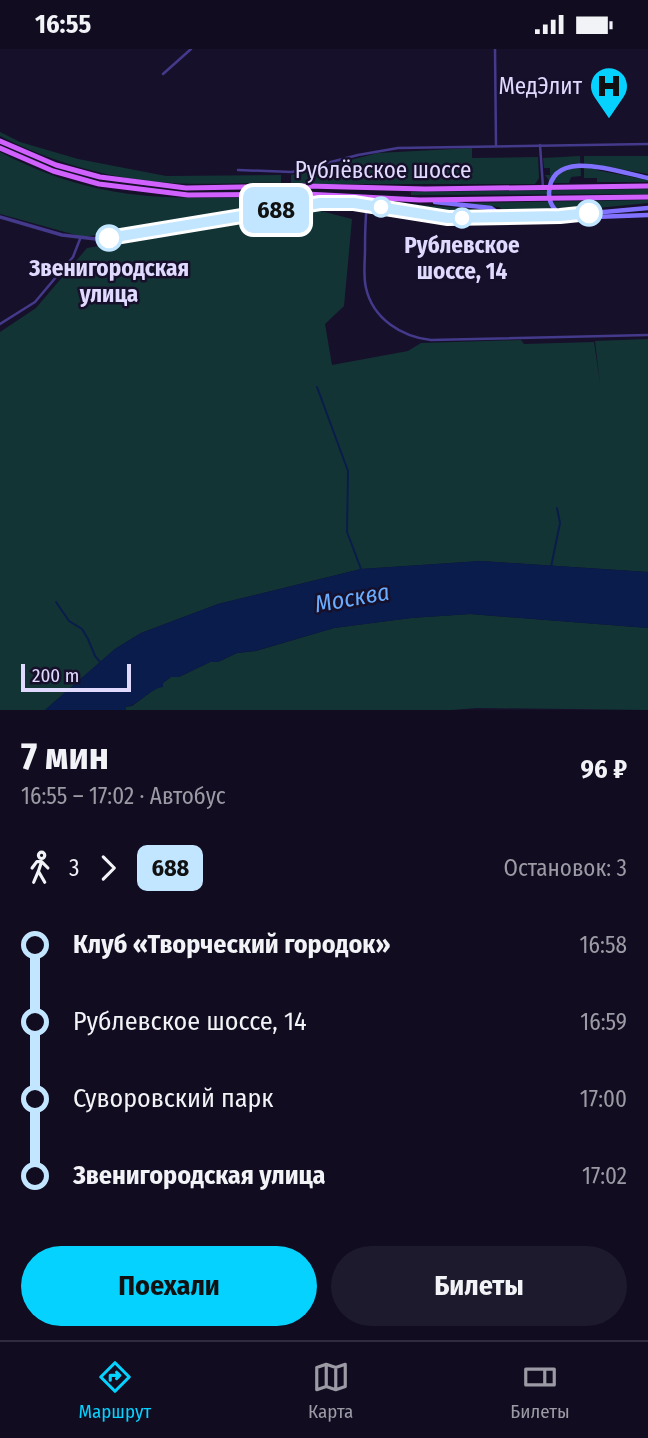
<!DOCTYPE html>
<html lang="ru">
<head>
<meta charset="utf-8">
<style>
  :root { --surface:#110c20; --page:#1e1a2d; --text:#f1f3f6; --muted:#9c9ba5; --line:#302c3e; --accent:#06d2ff }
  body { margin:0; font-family:"Fira Sans Condensed",sans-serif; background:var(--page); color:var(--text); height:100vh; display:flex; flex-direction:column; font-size:26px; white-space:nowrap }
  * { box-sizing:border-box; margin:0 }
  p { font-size:23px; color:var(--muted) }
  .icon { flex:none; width:38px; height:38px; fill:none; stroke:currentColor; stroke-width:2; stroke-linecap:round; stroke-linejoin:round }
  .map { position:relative; height:661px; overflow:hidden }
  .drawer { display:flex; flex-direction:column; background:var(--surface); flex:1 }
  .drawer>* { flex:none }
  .badge { padding:0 14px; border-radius:10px; font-size:24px; line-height:46px }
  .scale { position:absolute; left:21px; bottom:18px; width:110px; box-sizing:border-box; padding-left:7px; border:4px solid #e1daff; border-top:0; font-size:19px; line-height:24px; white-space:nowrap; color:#e1daff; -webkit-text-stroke:5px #17102b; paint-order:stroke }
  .map>.badge { position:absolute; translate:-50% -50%; box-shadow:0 0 0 4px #fff }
  .legs { display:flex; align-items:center; gap:10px; height:77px; padding:0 21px; font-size:23px }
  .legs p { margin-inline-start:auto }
  .overview { display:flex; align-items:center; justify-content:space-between; height:119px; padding:0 21px }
  h1 { font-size:38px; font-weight:700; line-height:52px }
  .primary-button { display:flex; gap:14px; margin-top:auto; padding:14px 21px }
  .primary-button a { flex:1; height:80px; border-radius:42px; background:var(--accent); color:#111; font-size:28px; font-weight:700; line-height:80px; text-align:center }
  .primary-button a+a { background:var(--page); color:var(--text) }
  ul { padding:0 21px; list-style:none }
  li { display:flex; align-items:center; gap:24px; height:77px; font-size:26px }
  li i { display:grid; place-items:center; width:10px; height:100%; margin:0 9px; background:currentColor }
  li i::after { content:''; width:18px; height:18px; margin:-9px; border:5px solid; border-radius:50%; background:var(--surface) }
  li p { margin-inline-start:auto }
  li:first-child i { background:linear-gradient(#0000 50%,currentColor 0) }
  li:last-child i { background:linear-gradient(currentColor 50%,#0000 0) }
  .status { display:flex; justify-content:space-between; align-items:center; height:49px; padding:0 35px; background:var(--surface); direction:ltr }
  .status svg { height:19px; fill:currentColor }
  .tabs { display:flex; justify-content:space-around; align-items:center; height:98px; border-top:2px solid var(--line); background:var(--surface); font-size:19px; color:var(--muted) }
  .tabs a { display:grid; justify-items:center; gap:4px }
  .tabs .on { color:var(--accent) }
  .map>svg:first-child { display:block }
  .green { fill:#133435 }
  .water { fill:#091c4b }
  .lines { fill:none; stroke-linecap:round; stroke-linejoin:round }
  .stream { stroke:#091c4b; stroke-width:2 }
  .minor { stroke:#443a8b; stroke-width:2.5 }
  .tertiary { stroke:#443a8b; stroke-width:3.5 }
  .secondary { stroke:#8071ff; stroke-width:4.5 }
  .primary { stroke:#d161ff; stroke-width:5 }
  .line-1-casing { stroke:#fff; stroke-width:16 }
  .line-1 { stroke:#c2e6ff; stroke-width:10 }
  .stop-1-dot { fill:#fff; stroke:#c2e6ff; stroke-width:3.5 }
  .labels { text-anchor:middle; stroke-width:5; stroke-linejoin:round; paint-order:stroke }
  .poi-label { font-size:23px; fill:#e1daff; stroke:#17102b; text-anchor:end }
  .street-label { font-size:23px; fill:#e1daff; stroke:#17102b }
  .stop-label { font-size:23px; font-weight:bold; fill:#e1daff; stroke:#17102b }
  .water-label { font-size:24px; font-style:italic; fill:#68adff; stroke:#17102b }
</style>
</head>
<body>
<div class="status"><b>16:55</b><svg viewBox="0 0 49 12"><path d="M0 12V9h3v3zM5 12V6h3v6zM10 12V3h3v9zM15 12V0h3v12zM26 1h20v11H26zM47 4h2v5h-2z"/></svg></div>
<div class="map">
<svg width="648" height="661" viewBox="0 0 648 661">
  <rect width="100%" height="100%" fill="#17102b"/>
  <!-- green -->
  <g class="green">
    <path d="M 0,83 L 20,93 L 78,110 L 166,127 L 281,126 L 281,134 C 241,133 199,137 158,133 C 104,128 49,112 0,87 Z"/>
    <path d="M 472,99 L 472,109 L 538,108 L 539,129 L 535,135 L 291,135 L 291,126 L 378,104 Z"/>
    <path d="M 0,103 C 31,119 66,133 101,140 C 160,153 223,148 283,148 L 283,157 L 83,188 L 0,165 Z"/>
    <path d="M 580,107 L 581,127 L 571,128 L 569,134 L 551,134 L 545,126 L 550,126 L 550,119 L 544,119 L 543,109 Z"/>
    <path d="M 584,107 L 648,107 L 648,125 L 598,116 L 596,121 L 648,131 L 648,133 L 597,133 L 597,129 L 584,129 Z"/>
    <path d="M 648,140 L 648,145 L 411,146 L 411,143 Z"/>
    <path d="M 356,151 L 488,161 L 494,162 C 471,174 385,155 356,151 Z"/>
    <path d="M 648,151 L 648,154 L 597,159 L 596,156 L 505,163 L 499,158 L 459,154 Z"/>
    <path d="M 317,161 L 352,170 L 344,257 L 325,275 L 332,316 L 408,302 L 421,294 L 521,291 L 524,295 L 594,293 L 600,334 L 595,292 L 648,290 L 648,523 L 481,512 L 361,520 L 218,555 L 141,584 L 115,600 L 45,661 L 0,661 L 0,283 L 36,259 L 87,199 Z"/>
    <path d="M 470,565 L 648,579 L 648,661 L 477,659 L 452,661 L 126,661 L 126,658 L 132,657 L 171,628 L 179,628 L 210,613 L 218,613 L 237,604 L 256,602 L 334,579 L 411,569 Z"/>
  </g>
  <!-- water -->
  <path class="water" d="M 481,512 L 648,523 L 648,579 L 470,565 L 411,569 L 334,579 L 255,602 L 237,604 L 218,613 L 210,613 L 179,628 L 171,628 L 163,634 L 163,638 C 149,640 139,656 126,658 L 126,661 L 45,661 L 115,600 L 141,584 L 218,555 L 361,520 Z"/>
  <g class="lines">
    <!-- stream -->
    <g class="stream">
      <path d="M 317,338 L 348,422 L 347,483 L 361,520"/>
      <path d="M 551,518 L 560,474 L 557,459"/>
      <path d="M 56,553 L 69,572 L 82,580 L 88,590 L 95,607 L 100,613"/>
    </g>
    <!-- minor -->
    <g class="minor">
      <path d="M 495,0 L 496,96"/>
      <path d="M 163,25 L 191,0"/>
      <path d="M 540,96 L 543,138"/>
      <path d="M 238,121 L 292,123 L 358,106 L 398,99 L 648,95"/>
      <path d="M 367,156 C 365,171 365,185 365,200 C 365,213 363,227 366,239 C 373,270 402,288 431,291 L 648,286"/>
      <path d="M 0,275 L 35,253 L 73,208 L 80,190"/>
    </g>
    <!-- tertiary -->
    <path class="tertiary" d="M 0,168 L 62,186 L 96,190 L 320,154 L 354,154 L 448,169 L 502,168"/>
    <!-- secondary -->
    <g class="secondary">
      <path d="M 648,129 C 621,124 551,97 549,144 C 549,156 556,164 567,169 L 648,166"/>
      <path d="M 435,153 L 491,159 L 504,168 L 560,167 L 648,159"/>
    </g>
    <!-- primary -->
    <g class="primary">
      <path d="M 0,92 L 56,116 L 100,128 L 186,139 L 307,137 L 425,140 L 648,137"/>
      <path d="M 0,99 L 53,122 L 99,135 L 188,146 L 306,145 L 420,151 L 648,148"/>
    </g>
  </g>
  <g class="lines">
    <defs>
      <path id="line-1" d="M 109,189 L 320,154 L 354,154 L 448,169 L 560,167 L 589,164"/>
    </defs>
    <!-- line-1 casing -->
    <use href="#line-1" class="line-1-casing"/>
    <!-- line-1 -->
    <use href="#line-1" class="line-1"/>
  </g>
  <!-- icons -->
  <defs>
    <symbol id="hospital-pin" viewBox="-11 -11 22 30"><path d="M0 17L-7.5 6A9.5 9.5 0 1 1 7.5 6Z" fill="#06d2ff" stroke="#17102b"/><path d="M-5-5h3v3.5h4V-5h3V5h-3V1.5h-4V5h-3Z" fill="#111"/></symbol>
  </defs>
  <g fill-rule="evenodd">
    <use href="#hospital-pin" x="587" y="15" width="44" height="60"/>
  </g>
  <!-- markers -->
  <g class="stop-1-dot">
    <circle cx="381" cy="158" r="9"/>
    <circle cx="589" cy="164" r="12"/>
    <circle cx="462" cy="169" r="9"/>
    <circle cx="109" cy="189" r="12"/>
  </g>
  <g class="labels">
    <!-- poi labels -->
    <g class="poi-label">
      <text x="582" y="45">МедЭлит</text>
    </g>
    <!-- street labels -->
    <g class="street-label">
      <text x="383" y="129">Рублёвское шоссе</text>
    </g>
    <!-- stop labels -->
    <g class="stop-label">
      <text x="462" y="204">Рублевское<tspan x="462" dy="26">шоссе, 14</tspan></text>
      <text x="109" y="227">Звенигородская<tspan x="109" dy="26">улица</tspan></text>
    </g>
    <!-- water labels -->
    <g class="water-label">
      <text transform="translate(352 549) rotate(-10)" y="8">Москва</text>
    </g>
  </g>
</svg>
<div class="scale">200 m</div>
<b class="badge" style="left:276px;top:161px;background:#c2e6ff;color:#111">688</b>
</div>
<section class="drawer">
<div class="overview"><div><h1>7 мин</h1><p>16:55 – 17:02 · Автобус</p></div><b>96 ₽</b></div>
<div class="legs"><svg class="icon" aria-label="walk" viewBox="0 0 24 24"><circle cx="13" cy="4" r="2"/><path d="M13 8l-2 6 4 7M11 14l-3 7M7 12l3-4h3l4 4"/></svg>3<svg class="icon" aria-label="forward" viewBox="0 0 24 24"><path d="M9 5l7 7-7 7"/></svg><b class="badge" style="background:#c2e6ff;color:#111">688</b><p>Остановок: 3</p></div>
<ul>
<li><i style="color:#c2e6ff"></i><b>Клуб «Творческий городок»</b><p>16:58</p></li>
<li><i style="color:#c2e6ff"></i><span>Рублевское шоссе, 14</span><p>16:59</p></li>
<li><i style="color:#c2e6ff"></i><span>Суворовский парк</span><p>17:00</p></li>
<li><i style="color:#c2e6ff"></i><b>Звенигородская улица</b><p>17:02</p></li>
</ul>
<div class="primary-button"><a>Поехали</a><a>Билеты</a></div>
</section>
<nav class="tabs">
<a class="on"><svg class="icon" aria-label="directions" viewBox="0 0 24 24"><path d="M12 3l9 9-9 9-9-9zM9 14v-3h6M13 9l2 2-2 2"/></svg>Маршрут</a>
<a><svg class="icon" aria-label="map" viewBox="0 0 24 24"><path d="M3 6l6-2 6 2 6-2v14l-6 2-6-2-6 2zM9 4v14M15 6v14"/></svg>Карта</a>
<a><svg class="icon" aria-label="tickets" viewBox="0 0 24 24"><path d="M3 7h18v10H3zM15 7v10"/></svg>Билеты</a>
</nav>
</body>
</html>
